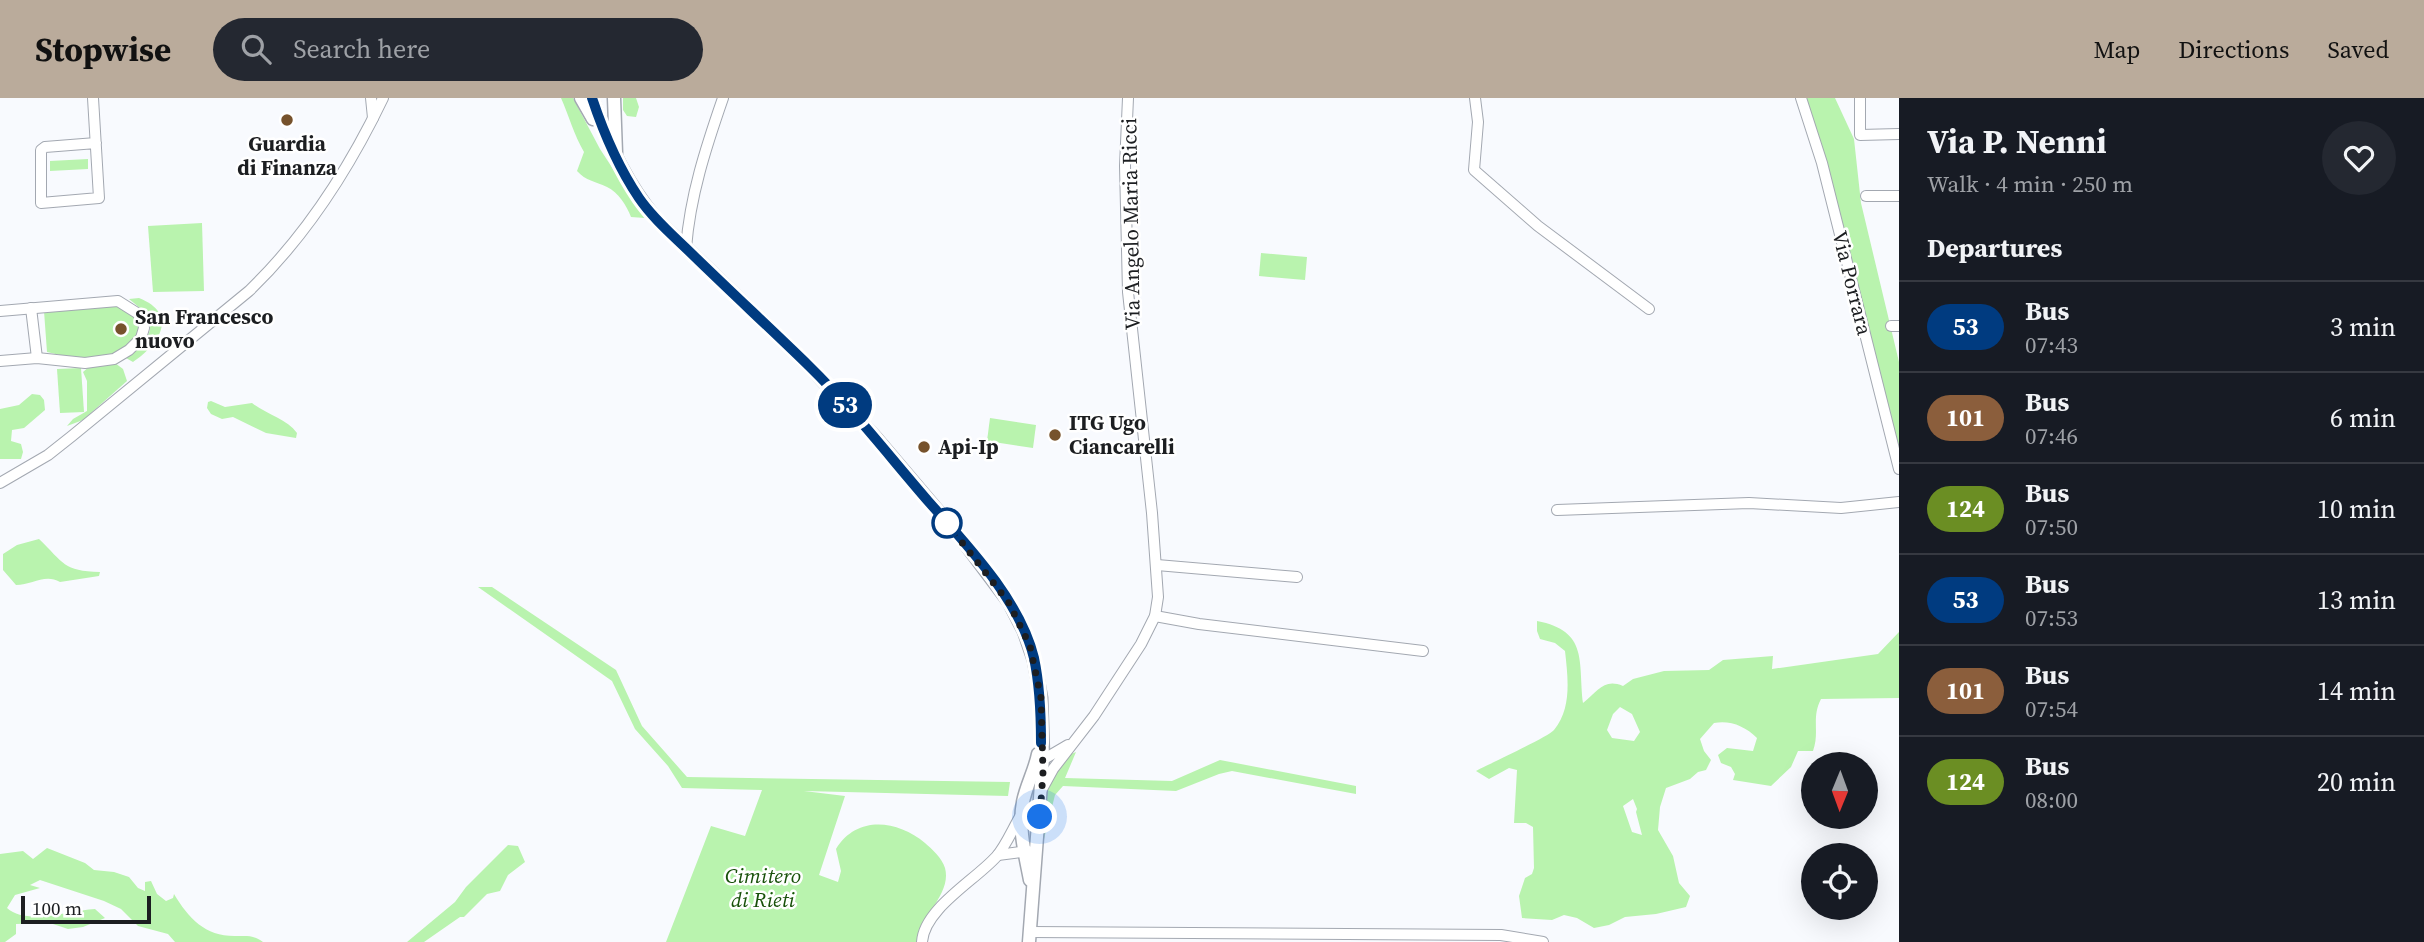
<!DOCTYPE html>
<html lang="en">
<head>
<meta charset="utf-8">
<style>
  :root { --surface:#171b24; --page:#242831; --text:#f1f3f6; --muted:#9ea1a6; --line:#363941; --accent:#baab9b }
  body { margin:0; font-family:"Source Serif 4",serif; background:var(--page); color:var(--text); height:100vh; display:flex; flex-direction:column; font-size:26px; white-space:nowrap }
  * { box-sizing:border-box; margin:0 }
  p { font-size:23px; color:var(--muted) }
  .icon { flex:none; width:38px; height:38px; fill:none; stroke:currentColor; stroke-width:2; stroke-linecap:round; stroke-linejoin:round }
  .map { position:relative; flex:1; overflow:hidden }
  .details { display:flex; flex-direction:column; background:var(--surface); width:525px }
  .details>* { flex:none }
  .badge { padding:0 14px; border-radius:23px; font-size:24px; line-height:46px }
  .needle { width:46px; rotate:181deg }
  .controls { position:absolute; left:1801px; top:654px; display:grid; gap:14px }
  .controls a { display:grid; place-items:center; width:77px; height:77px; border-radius:50%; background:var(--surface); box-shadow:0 7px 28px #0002; font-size:35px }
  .scale { position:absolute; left:21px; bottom:18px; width:130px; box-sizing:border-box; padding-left:7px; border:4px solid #1c1e21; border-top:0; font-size:19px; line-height:24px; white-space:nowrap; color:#1c1e21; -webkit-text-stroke:5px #fff; paint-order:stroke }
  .you { position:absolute; width:35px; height:35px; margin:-18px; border:5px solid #fff; border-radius:50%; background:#1a73e8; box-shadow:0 0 0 10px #1a73e833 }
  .map>.badge { position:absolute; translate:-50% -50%; box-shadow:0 0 0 4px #fff }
  h2 { padding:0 28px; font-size:26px; line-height:63px }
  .round { display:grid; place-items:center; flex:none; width:74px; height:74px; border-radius:37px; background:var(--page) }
  .overview { display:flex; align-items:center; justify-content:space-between; height:119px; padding:0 28px }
  h1 { font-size:33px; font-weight:700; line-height:52px }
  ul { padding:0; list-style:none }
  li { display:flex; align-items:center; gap:21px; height:91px; padding:0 28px; border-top:2px solid var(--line) }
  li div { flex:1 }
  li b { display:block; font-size:26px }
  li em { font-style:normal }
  li .badge { min-width:77px; font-weight:700; text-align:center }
  header { display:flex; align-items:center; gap:42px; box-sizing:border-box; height:98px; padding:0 35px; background:var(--accent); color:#111 }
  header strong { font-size:33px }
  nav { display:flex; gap:38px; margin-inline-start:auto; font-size:24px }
  .search { width:490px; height:63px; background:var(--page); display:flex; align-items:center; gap:18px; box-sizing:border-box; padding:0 24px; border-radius:38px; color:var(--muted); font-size:26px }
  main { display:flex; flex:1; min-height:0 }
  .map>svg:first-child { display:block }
  .green { fill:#b9f3ae; fill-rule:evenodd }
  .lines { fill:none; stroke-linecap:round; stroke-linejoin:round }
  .minor-casing { stroke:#a3a8b1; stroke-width:12 }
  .major-casing { stroke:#a3a8b1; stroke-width:15 }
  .minor { stroke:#fff; stroke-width:10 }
  .major { stroke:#fff; stroke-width:12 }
  .line-casing { stroke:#fff; stroke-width:16 }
  .line { stroke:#003b80; stroke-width:10 }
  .walk { stroke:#1c1e21; stroke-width:7; stroke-dasharray:0 12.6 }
  .poi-dot { fill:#76522c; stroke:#fff; stroke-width:2.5 }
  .stop-dot { fill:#fff; stroke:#003b80; stroke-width:3.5 }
  .labels { text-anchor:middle; stroke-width:5; stroke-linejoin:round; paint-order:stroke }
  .poi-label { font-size:21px; font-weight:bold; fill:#1c1e21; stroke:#fff; text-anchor:start }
  .street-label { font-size:21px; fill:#1c1e21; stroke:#fff }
  .park-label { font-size:21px; font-style:italic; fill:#175009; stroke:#fff }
</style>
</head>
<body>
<header>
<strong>Stopwise</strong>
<div class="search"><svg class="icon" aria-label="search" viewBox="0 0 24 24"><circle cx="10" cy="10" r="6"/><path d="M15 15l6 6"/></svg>Search here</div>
<nav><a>Map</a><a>Directions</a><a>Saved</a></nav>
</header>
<main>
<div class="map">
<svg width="1899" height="844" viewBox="0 0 1899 844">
  <rect width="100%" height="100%" fill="#f8fafe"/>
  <!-- green -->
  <g class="green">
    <path d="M 561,0 L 573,0 L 600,51 L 645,120 L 631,119 C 627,108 618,94 607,89 C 595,83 586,83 577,73 L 584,54 C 574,37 569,18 561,0 Z"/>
    <path d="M 623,0 L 636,0 L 639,9 L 636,19 L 627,18 L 623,12 Z"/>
    <path d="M 1801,0 L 1835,0 L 1854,41 L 1861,105 L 1899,264 L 1899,361 Z"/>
    <path d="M 88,61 L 88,71 L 50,73 L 50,63 Z"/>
    <path d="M 202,125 L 204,193 L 153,194 L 148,128 Z"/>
    <path d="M 1261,155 L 1307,159 L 1305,182 L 1259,178 Z"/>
    <path d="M 139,200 C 179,216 160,246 133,264 L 126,260 C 154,238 161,225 129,201 Z"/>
    <path d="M 104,206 C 109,207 116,207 121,208 C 143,215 144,238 126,250 C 122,253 117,257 112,258 C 90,265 68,259 47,254 L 44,213 Z"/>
    <path d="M 115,265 L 123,271 L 127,283 L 83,322 L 67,328 L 73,321 L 87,313 L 87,283 L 83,274 L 90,268 Z"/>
    <path d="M 81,270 L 84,314 L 60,315 L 57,271 Z"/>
    <path d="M 32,296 L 40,297 L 44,302 L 45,312 L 24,330 L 12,332 L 11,343 L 21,346 L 23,354 L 21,361 L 0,361 L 0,311 L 19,307 Z"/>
    <path d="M 211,303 L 225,309 L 252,305 C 266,316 287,321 297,335 L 296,340 L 266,335 L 233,319 L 222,321 L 211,316 L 207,310 L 208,304 Z"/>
    <path d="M 990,320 L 1036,327 L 1033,350 L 987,343 Z"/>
    <path d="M 39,441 C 64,465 63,473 100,474 L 99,478 L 60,484 C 45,475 32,487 16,487 L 3,472 L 3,456 L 17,447 Z"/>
    <path d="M 478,489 L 492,489 L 616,572 L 642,628 L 687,679 L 1010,684 L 1008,698 L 804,693 L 845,698 L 819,777 L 838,784 L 841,773 L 836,751 C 857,717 897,722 925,745 C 932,751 942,760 945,770 C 952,796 920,818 917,844 L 666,844 L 711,728 L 745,738 L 762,692 L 682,690 L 668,668 L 635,631 L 612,583 Z"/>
    <path d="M 1537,523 C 1589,533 1578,564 1583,605 C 1598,593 1604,580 1623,588 L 1633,581 L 1664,573 L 1709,572 L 1723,562 L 1773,558 L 1772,571 L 1878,556 L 1899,534 L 1899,600 L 1821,601 C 1811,620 1820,634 1813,653 L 1798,653 L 1791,669 L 1771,688 L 1733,682 L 1735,676 L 1731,669 L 1721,665 L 1718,657 L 1727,650 L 1753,653 L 1757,640 C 1745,628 1730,622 1714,625 L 1700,641 L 1704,653 L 1711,662 L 1706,672 L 1698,674 L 1690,681 L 1666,690 L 1660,709 L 1658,732 L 1673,758 L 1679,785 L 1690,798 L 1686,809 L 1656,816 L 1625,819 L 1609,827 L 1594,830 L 1577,820 L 1564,817 L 1552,822 L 1522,820 L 1519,798 L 1525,780 L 1532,776 L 1534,770 L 1533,729 L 1526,725 L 1514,725 L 1517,672 L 1509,670 L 1489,681 L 1476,673 C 1489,666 1548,639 1554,632 C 1572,610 1568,580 1565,553 L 1555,545 L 1540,541 L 1537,533 ZM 1620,609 L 1632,616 L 1640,634 L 1634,643 L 1612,640 L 1607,632 L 1613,616 ZM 1633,701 L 1637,711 L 1636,714 L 1642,737 L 1632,734 L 1623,708 Z"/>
    <path d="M 1076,654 L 1065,680 L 1172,683 L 1220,662 L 1356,688 L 1356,696 L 1232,673 L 1219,676 L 1176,693 L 1063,688 L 1055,697 L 1043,745 L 1046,685 L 1061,660 Z"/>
    <path d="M 508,747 L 518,748 L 525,764 L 508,777 L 500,793 L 487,796 L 464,819 L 460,819 L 424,844 L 407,844 L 455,804 L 466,789 Z"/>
    <path d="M 47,750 L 85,765 L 94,772 L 114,774 L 129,779 L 138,790 L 145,793 L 145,784 L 151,783 L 157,796 L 166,803 L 173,800 L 174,796 C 189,821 206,839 237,838 C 248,838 253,837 263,844 L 175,844 L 168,836 L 138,828 L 121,811 L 104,803 L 40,782 L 30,787 L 40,790 L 15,797 L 7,810 C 27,828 71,812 95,811 L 105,820 L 83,829 L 68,831 L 50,825 L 16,826 L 16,836 L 5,844 L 0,844 L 0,756 L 23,753 L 33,761 Z"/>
  </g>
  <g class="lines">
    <defs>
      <g id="minor">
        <path d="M 93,0 L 99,100 L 41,105 L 41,52 L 45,49 L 96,45"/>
        <path d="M 371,0 L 373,20"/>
        <path d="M 1475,0 L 1478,24 L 1474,72 L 1538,128 L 1649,211"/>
        <path d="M 1801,0 L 1822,65 L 1899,371"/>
        <path d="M 1860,0 L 1860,37 L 1899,36"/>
        <path d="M 1866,98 L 1899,98"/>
        <path d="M 686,150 C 690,98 706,49 723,0"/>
        <path d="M 31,210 L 37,260"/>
        <path d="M 0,213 L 118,203 L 137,215 L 143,223 L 144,230 L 141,240 L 129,252 L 114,261 L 85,265 L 37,260 L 0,263"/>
        <path d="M 1891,228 L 1899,228"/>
        <path d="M 0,385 L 48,357 L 72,338 L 249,193 C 306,138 349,71 383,0"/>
        <path d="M 1557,412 L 1749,405 L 1841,410 L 1899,404"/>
        <path d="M 1157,467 L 1297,479"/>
        <path d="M 1155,518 L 1199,526 L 1423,553"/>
        <path d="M 1039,664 L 1068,647"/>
        <path d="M 1042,691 L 1053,671 L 1094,618 L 1141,546 L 1155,518 L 1158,499 L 1152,415 L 1128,194 L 1125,68 L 1128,0"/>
        <path d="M 998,757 L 1028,753"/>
        <path d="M 1030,834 L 1501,837 L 1543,844"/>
        <path d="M 922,844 C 924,811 974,783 996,759 C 1006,748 1013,730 1021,717 L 1040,719"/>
      </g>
      <g id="major">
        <path d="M 581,0 L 593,21"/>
        <path d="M 592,0 C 607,45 626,85 656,121 L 811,270 L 876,340 L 964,444 L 1009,504 L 1024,533 L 1034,562 L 1041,600 L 1043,660 L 1029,844"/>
        <path d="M 614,0 L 616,55"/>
        <path d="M 1030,782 C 1025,756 1018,730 1023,704 C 1026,688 1035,672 1038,656"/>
      </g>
    </defs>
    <!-- minor casing -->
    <use href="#minor" class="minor-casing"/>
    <!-- major casing -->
    <use href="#major" class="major-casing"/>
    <!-- minor -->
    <use href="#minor" class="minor"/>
    <!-- major -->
    <use href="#major" class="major"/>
  </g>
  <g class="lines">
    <defs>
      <path id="line" d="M 592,0 C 604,36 618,69 639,100 C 654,122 675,139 694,158 C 732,195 771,231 809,268 C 852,310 889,358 928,403 C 967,447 1020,502 1034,560 C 1040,588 1041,616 1041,645"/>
    </defs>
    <!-- line casing -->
    <use href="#line" class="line-casing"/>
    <!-- line -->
    <use href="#line" class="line"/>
    <!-- walk -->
    <path class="walk" d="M 947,425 L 1009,505 L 1030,548 L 1041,600 L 1043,674 L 1040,719"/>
  </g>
  <!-- markers -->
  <g class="poi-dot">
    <circle cx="287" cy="22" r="7"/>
    <circle cx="121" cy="231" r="7"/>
    <circle cx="1055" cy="337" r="7"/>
    <circle cx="924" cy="349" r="7"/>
  </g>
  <circle class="stop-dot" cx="947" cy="425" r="14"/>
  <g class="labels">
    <!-- poi labels -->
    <g class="poi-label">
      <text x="287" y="53" text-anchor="middle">Guardia<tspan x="287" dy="24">di Finanza</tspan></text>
      <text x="135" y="226">San Francesco<tspan x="135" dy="24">nuovo</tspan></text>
      <text x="1069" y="332">ITG Ugo<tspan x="1069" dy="24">Ciancarelli</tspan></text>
      <text x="938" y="356">Api-Ip</text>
    </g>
    <!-- street labels -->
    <g class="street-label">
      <text transform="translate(1131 126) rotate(-91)" y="7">Via Angelo Maria Ricci</text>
      <text transform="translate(1852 185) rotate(76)" y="7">Via Porrara</text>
    </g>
    <!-- park labels -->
    <g class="park-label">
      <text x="763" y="785">Cimitero<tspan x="763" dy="24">di Rieti</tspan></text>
    </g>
  </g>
</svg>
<div class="controls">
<a><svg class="needle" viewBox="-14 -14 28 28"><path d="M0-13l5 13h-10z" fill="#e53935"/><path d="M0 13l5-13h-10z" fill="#9ea1a6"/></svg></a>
<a><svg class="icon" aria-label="locate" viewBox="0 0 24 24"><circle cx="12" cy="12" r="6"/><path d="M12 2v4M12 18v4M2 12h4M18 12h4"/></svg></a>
</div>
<div class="scale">100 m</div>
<div class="you" style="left:1040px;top:719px"></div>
<b class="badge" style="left:845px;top:307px;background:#003b80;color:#fff">53</b>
</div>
<section class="details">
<div class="overview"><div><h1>Via P. Nenni</h1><p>Walk · 4 min · 250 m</p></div><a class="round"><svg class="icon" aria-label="heart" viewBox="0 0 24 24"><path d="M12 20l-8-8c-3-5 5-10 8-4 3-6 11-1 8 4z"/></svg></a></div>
<h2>Departures</h2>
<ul>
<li><span class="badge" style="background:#003b80;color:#fff">53</span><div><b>Bus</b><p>07:43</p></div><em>3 min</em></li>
<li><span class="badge" style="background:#8b5e3c;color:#fff">101</span><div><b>Bus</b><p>07:46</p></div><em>6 min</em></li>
<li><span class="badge" style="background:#6b8e23;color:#fff">124</span><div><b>Bus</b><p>07:50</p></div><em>10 min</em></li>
<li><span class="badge" style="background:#003b80;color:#fff">53</span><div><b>Bus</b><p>07:53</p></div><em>13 min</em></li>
<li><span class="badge" style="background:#8b5e3c;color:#fff">101</span><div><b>Bus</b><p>07:54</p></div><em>14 min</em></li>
<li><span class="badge" style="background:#6b8e23;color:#fff">124</span><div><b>Bus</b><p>08:00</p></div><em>20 min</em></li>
</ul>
</section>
</main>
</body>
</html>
